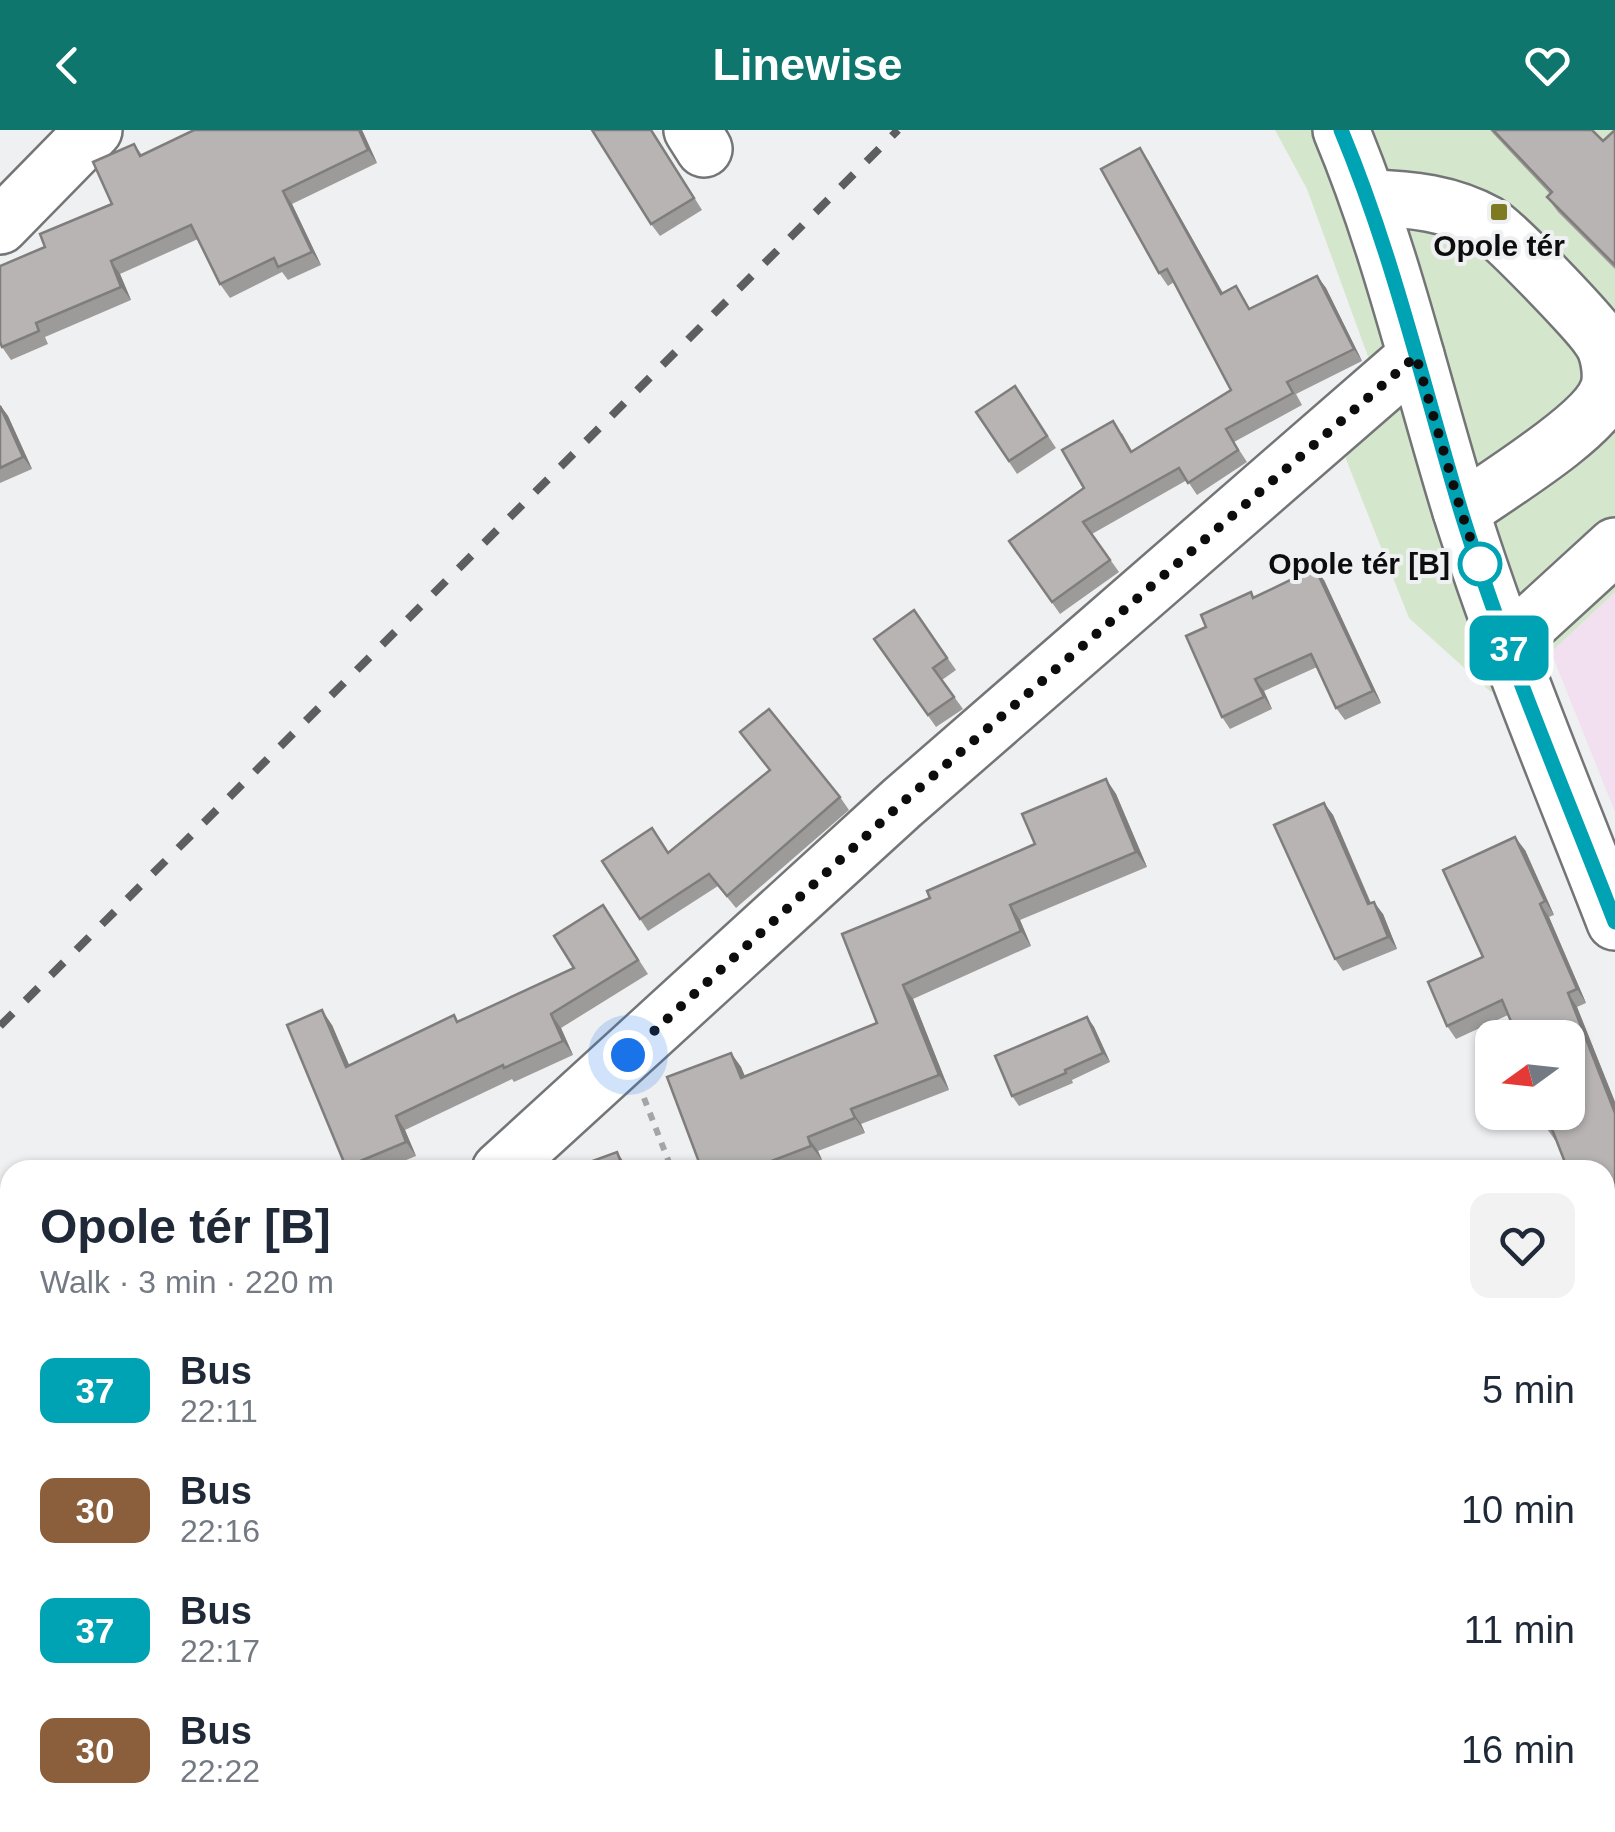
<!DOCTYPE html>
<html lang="en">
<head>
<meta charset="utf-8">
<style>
  :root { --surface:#fff; --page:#f2f2f3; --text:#1f2937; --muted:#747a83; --accent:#0f766e }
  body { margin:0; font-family:Arial,sans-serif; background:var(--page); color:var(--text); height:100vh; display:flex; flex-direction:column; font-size:38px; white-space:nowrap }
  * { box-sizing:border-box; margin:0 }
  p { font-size:32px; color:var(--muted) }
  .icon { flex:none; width:55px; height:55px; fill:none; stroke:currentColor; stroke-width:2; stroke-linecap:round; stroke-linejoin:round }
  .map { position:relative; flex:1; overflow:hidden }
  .drawer { position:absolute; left:0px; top:1030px; width:1615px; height:672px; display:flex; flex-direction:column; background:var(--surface); border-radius:30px 30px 0 0; box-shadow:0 2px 8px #0004 }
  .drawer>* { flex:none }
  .badge { padding:0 20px; border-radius:15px; font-size:35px; line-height:65px }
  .needle { width:65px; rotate:255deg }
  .tools { position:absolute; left:1475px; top:890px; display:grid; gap:20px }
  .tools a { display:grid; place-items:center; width:110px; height:110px; border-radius:20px; background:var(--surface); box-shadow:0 2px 8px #0004; font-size:50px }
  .you { position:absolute; width:50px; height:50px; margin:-25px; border:8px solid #fff; border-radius:50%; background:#1a73e8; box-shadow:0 0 0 15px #1a73e833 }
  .map>.badge { position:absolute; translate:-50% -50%; box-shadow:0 0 0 5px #fff }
  .round { display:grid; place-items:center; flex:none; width:105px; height:105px; border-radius:20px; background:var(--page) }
  .headline { display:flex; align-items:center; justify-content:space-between; height:170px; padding:0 40px }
  h1 { font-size:48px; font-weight:600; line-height:75px }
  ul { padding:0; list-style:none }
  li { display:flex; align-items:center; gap:30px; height:120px; padding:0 40px }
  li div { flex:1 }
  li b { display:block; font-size:38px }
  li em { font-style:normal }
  li .badge { min-width:110px; font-weight:700; text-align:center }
  header { display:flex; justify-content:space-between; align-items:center; height:130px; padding:0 40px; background:var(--accent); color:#fff; font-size:45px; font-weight:600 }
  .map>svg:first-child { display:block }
  .education { fill:#f2dff0 }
  .green { fill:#d4e6cb }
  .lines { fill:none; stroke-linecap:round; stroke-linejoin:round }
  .minor-casing { stroke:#747577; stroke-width:60 }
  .path { stroke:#a4a5a6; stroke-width:6; stroke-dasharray:8 8; stroke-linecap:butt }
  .minor { stroke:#fff; stroke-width:55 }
  .rail { stroke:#5e5e5f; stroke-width:8; stroke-dasharray:18 18; stroke-linecap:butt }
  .wall { fill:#9d9b9a }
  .shaded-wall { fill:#807e7d }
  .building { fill:#b7b4b3; stroke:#807e7d; stroke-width:2.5 }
  .line-casing { stroke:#fff; stroke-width:22 }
  .line { stroke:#00a3b4; stroke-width:15 }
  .walk { stroke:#0d0d0e; stroke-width:10; stroke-dasharray:0 18 }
  .poi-dot { fill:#7d7a21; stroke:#eff0f2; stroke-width:4 }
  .stop-dot { fill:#fff; stroke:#00a3b4; stroke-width:5 }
  .labels { text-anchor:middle; stroke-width:8; stroke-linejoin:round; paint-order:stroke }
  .poi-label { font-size:30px; font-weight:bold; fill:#0d0d0e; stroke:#eff0f2 }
  .stop-label { font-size:30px; font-weight:bold; fill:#0d0d0e; stroke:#eff0f2; text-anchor:end }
</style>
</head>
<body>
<header><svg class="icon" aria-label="back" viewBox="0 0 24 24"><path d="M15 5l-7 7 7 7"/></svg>Linewise<svg class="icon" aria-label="heart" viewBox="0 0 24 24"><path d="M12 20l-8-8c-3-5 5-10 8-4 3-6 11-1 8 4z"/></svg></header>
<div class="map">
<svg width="1615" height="1702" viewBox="0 0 1615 1702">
  <rect width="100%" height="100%" fill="#eff0f2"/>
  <!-- education -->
  <path class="education" d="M 1615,462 L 1615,682 L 1551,522 Z"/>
  <!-- green -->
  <path class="green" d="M 1275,0 L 1615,0 L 1615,462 L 1551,522 L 1491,562 L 1409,488 L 1346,329 L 1370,232 L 1307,59 Z"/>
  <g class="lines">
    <defs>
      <g id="minor">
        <path d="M 692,0 L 704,19"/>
        <path d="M 1341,0 C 1392,122 1421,251 1460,378 C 1504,518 1562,655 1615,792"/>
        <path d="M 1369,68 C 1411,69 1450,73 1488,94 C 1502,101 1589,192 1600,209 C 1609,221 1613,246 1608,260 C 1596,296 1495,357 1461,381"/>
        <path d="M 0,96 L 94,0"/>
        <path d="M 1508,514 L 1615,416"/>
        <path d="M 500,1040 L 902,673 L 1416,226"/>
        <path d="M 0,1489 L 10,1481"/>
        <path d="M 1605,1504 L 1615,1494"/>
        <path d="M 1404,1702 L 1414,1692"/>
      </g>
    </defs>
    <!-- minor casing -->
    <use href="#minor" class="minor-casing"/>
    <!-- path -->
    <g class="path">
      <path d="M 644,968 L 672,1040"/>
      <path d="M 935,1692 L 941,1702"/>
    </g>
    <!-- minor -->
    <use href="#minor" class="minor"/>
    <!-- rail -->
    <path class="rail" d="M 0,896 L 898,0"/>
  </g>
  <!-- wall -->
  <g class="wall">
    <path d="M 194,0 L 362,0 L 377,33 L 292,74 L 321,135 L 288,150 L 282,142 L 230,168 L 220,154 L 198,109 L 120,144 L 131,170 L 45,207 L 48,214 L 11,230 L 2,217 L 45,117 L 112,74 L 134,14 L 142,25 Z"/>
    <path d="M 652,0 L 702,80 L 660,106 L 651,94 Z"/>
    <path d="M 1490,0 L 1592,0 L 1603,11 L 1615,0 L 1615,139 L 1558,82 L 1547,67 L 1550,64 Z"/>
    <path d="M 1148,30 L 1223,163 L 1244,168 L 1250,179 L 1317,146 L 1326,158 L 1362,231 L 1296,264 L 1302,275 L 1234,312 L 1247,332 L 1197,365 L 1187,350 L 1092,404 L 1119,442 L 1060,484 L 1009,411 L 1084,358 L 1122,303 L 1132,321 L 1231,260 L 1174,152 L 1168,156 L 1159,143 Z"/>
    <path d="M 1015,256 L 1056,318 L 1017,344 L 976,282 Z"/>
    <path d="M 0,275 L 8,286 L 32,339 L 0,353 Z"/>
    <path d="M 1324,450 L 1381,573 L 1345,590 L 1336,578 L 1317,537 L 1264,561 L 1272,579 L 1230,599 L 1222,587 L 1206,497 L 1254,467 Z"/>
    <path d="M 914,480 L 956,540 L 942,550 L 963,579 L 936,597 L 874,509 Z"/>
    <path d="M 740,602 L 840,667 L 849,680 L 736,778 L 718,756 L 648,801 L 602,731 L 669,723 L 770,640 Z"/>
    <path d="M 1106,649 L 1116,664 L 1147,737 L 1020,790 L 1031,816 L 913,869 L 949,960 L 861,994 L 865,1003 L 818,1021 L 822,1030 L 796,1040 L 702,1040 L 731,923 L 741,937 L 745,946 L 877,893 L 930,768 L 1035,714 Z"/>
    <path d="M 1324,673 L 1333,685 L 1371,773 L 1383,784 L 1397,819 L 1343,841 L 1335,829 Z"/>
    <path d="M 1525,720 L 1554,785 L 1549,787 L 1586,873 L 1577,877 L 1615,972 L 1615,1207 L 1605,1211 L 1605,1148 L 1610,1146 L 1556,1009 L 1555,1010 L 1545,996 L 1568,982 L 1508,885 L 1456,909 L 1447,896 L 1483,827 Z"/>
    <path d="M 613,790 L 648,844 L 561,898 L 573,925 L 514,952 L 512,949 L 405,1000 L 416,1026 L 382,1040 L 349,1040 L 346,1037 L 332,895 L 349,935 L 459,892 L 574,838 Z"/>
    <path d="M 1087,887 L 1094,897 L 1110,932 L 1072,950 L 1073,953 L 1019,976 L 1012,966 Z"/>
    <path d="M 10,1554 L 10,1620 L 0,1622 L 0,1556 Z"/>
    <path d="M 91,1692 L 157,1692 L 158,1702 L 92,1702 Z"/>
    <path d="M 959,1692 L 1007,1692 L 1010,1702 L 962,1702 Z"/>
    <path d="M 1214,1692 L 1282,1692 L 1262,1702 L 1219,1702 Z"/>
  </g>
  <!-- shaded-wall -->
  <g class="shaded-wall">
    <path d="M 359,0 L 362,0 L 377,33 L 368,20 Z"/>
    <path d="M 1140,18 L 1148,30 L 1230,176 L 1221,164 Z"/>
    <path d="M 283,61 L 292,74 L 321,135 L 312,122 Z"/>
    <path d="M 111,131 L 120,144 L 131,170 L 121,157 Z"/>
    <path d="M 1317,146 L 1326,158 L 1362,231 L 1354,219 Z"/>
    <path d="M 0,275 L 8,286 L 32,339 L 23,327 Z"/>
    <path d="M 1315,438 L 1324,450 L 1381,573 L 1373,561 Z"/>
    <path d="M 1255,549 L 1264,561 L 1272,579 L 1264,567 Z"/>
    <path d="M 1106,649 L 1116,664 L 1147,737 L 1136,722 Z"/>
    <path d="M 1324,673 L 1333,685 L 1376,786 L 1368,774 Z"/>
    <path d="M 1515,707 L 1525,720 L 1554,785 L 1545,771 Z"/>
    <path d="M 1374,772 L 1383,784 L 1397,819 L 1388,807 Z"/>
    <path d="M 1540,774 L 1549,787 L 1586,873 L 1577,859 Z"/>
    <path d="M 1010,775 L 1020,790 L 1031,816 L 1021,801 Z"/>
    <path d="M 903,855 L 913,869 L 949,960 L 939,945 Z"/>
    <path d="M 1568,863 L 1577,877 L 1615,972 L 1615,983 Z"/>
    <path d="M 322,880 L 332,895 L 356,951 L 346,937 Z"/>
    <path d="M 551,884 L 561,898 L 573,925 L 563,911 Z"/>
    <path d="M 1087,887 L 1094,897 L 1110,932 L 1103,923 Z"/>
    <path d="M 731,923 L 741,937 L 751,962 L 741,948 Z"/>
    <path d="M 851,979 L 861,994 L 865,1003 L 855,988 Z"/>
    <path d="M 396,986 L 405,1000 L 416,1026 L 406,1012 Z"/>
    <path d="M 808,1007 L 818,1021 L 822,1030 L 811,1016 Z"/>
    <path d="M 617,1022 L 625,1034 L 628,1040 L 624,1040 Z"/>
    <path d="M 150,1692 L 157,1692 L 158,1702 L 155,1702 Z"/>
  </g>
  <!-- building -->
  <g class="building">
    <path d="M 194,0 L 359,0 L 368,20 L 283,61 L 312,122 L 278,137 L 274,128 L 220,154 L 191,95 L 111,131 L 121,157 L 36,193 L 39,201 L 2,217 L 0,212 L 0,136 L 45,117 L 40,104 L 112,74 L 93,32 L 134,14 L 140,26 Z"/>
    <path d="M 592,0 L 651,0 L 694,68 L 651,94 Z"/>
    <path d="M 1493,0 L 1592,0 L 1603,11 L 1615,0 L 1615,135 L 1547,67 L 1552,62 Z"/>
    <path d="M 1140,18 L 1221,164 L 1236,156 L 1249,179 L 1317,146 L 1354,219 L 1287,252 L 1293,263 L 1226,299 L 1238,320 L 1188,353 L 1179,338 L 1083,392 L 1110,430 L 1052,472 L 1009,411 L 1084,358 L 1062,320 L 1113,291 L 1131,322 L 1231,260 L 1167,139 L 1159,143 L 1101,39 Z"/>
    <path d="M 1015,256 L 1047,306 L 1009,331 L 976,282 Z"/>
    <path d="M 0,276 L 23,327 L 0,338 Z"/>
    <path d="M 1315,438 L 1373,561 L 1336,578 L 1311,524 L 1255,549 L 1264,567 L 1222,587 L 1186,506 L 1206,497 L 1201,485 L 1251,462 L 1253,468 Z"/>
    <path d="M 914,480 L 947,528 L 933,538 L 954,567 L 928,585 L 874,509 Z"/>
    <path d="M 769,579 L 840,667 L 727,766 L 709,744 L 640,789 L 602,731 L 652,698 L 668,723 L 770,640 L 740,602 Z"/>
    <path d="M 1106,649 L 1136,722 L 1010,775 L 1021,801 L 903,855 L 939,945 L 851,979 L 855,988 L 808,1007 L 811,1016 L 748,1040 L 702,1040 L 667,947 L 731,923 L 741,948 L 877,893 L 842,804 L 930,768 L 927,761 L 1035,714 L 1022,684 Z"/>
    <path d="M 1324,673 L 1368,774 L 1374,772 L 1388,807 L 1335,829 L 1274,695 Z"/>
    <path d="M 1515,707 L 1545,771 L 1540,774 L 1577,859 L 1568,863 L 1615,983 L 1615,1189 L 1605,1193 L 1605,1148 L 1610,1146 L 1605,1132 L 1605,1040 L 1568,1040 L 1550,994 L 1545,996 L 1540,982 L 1568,982 L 1568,908 L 1518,908 L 1502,870 L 1447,896 L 1428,852 L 1483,827 L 1443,740 Z"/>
    <path d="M 603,775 L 638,830 L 551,884 L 563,911 L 504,938 L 503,935 L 396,986 L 406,1012 L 346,1037 L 287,895 L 322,880 L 346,937 L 454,885 L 457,892 L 574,838 L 554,806 Z"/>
    <path d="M 1087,887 L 1103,923 L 1065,940 L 1066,943 L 1012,966 L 995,926 Z"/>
    <path d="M 617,1022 L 624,1040 L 568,1040 Z"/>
    <path d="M 317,1033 L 320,1040 L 300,1040 Z"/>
    <path d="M 10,1331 L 10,1399 L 5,1401 L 0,1388 L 0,1334 Z"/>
    <path d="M 10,1554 L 10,1607 L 0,1609 L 0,1556 Z"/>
    <path d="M 1615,1617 L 1615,1702 L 1529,1702 L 1538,1692 L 1605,1692 L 1605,1627 Z"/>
    <path d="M 91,1692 L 150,1692 L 150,1695 L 130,1698 L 131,1702 L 92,1702 Z"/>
    <path d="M 959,1692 L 1002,1692 L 974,1702 L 962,1702 Z"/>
    <path d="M 1214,1692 L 1248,1692 L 1228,1702 L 1219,1702 Z"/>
  </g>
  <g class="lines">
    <defs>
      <path id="line" d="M 1341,0 C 1392,122 1422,251 1460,378 C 1503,518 1562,655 1615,792"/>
    </defs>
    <!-- line casing -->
    <use href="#line" class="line-casing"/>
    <!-- line -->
    <use href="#line" class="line"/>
    <!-- walk -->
    <path class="walk" d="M 628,925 L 902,673 L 1416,226 L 1461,381 L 1484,448 L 1480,434"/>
  </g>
  <!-- markers -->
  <rect class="poi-dot" x="1489" y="72" width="20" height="20" rx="5"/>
  <circle class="stop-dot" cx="1480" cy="434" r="20"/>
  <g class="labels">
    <!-- poi labels -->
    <g class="poi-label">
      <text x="1499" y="126">Opole tér</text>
    </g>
    <!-- stop labels -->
    <g class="stop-label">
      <text x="1450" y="444">Opole tér [B]</text>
    </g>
  </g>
</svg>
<div class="tools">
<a><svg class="needle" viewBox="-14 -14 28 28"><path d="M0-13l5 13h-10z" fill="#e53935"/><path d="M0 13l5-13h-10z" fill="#747a83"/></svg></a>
</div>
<div class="you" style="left:628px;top:925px"></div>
<b class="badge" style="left:1509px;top:518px;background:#00a3b4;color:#fff">37</b>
<section class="drawer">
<div class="headline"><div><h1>Opole tér [B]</h1><p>Walk · 3 min · 220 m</p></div><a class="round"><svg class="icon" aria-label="heart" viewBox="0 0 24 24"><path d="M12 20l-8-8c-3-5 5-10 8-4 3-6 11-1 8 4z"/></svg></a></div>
<ul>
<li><span class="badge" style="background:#00a3b4;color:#fff">37</span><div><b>Bus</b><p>22:11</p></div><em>5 min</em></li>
<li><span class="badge" style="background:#8b5e3c;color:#fff">30</span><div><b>Bus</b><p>22:16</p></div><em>10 min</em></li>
<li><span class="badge" style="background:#00a3b4;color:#fff">37</span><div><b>Bus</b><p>22:17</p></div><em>11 min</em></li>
<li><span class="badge" style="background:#8b5e3c;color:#fff">30</span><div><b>Bus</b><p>22:22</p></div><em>16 min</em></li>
</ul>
</section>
</div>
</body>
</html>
